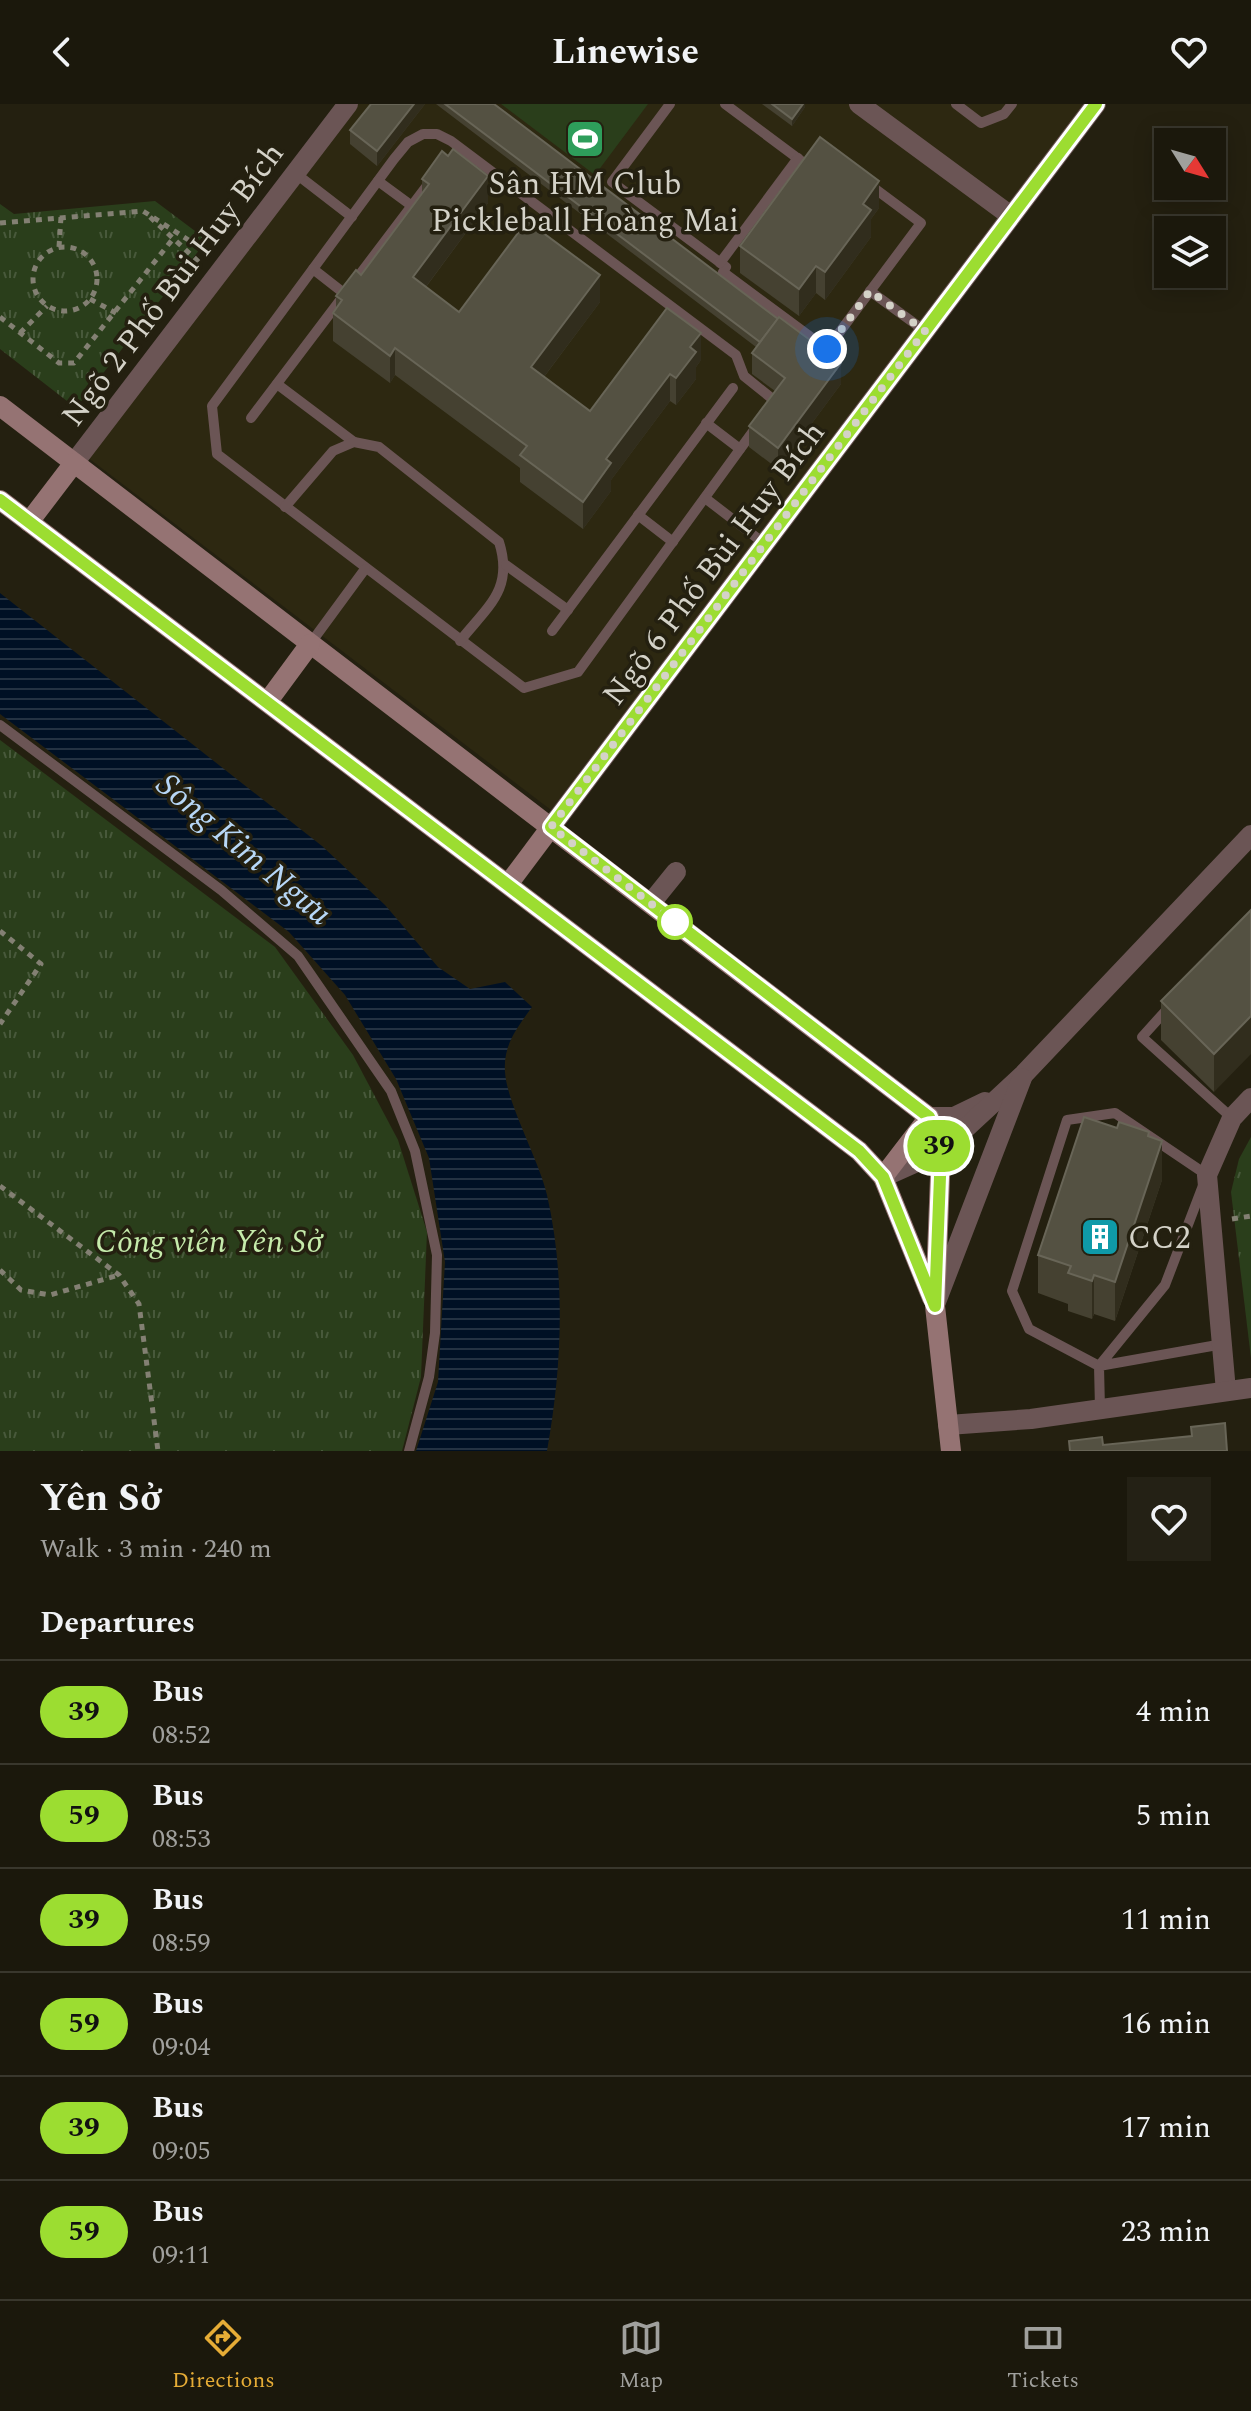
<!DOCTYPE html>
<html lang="en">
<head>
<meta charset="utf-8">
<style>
  :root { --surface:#1b180c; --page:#242115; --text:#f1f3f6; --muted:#a0a09d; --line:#39372d; --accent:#e6ac36 }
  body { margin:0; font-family:Spectral,serif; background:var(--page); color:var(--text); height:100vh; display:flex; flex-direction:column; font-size:30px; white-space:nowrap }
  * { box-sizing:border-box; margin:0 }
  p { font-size:26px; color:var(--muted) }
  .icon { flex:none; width:44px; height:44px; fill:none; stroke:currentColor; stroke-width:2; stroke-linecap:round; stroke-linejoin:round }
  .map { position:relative; height:1347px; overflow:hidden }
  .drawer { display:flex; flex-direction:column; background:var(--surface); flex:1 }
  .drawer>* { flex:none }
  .badge { padding:0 16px; border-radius:26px; font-size:28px; line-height:52px }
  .needle { width:52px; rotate:127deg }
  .fabs { position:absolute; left:1154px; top:24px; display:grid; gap:16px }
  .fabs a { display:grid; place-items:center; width:72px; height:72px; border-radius:0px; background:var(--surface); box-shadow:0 4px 20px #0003,0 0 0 2px var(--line); font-size:40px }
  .you { position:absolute; width:40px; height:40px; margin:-20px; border:6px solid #fff; border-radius:50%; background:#1a73e8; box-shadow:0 0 0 12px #1a73e833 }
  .map>.badge { position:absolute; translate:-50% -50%; box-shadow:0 0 0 4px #fff }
  h2 { padding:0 40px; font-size:30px; line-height:72px }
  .round { display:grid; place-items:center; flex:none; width:84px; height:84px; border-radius:0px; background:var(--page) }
  .headline { display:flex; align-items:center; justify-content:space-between; height:136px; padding:0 40px }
  h1 { font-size:38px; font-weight:700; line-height:60px }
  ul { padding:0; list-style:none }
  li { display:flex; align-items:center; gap:24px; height:104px; padding:0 40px; border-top:2px solid var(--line) }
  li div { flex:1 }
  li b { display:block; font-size:30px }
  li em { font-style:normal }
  li .badge { min-width:88px; font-weight:700; text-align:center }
  header { display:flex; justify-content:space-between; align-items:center; height:104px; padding:0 40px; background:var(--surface); font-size:36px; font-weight:700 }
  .dock { display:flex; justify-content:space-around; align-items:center; height:112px; border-top:2px solid var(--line); background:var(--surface); font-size:22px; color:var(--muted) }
  .dock a { display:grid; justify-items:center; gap:4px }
  .dock .on { color:var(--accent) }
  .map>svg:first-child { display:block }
  .built { fill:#2d2811 }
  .park { fill:url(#park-tufts) }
  .pitch { fill:#2a3e1b }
  .water { fill:url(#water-rules) }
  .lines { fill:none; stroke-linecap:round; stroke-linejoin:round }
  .path { stroke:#838073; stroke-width:5; stroke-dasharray:6 6; stroke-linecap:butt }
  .service { stroke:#6b5555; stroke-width:10 }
  .minor { stroke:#6b5555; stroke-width:20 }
  .tertiary { stroke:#6b5555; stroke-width:20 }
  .secondary { stroke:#957373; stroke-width:20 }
  .wall { fill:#454131 }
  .shaded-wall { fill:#312d1d }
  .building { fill:#545142; stroke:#686557; stroke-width:2 }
  .line-casing { stroke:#fff; stroke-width:18 }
  .line { stroke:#9cdd31; stroke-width:12 }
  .walk { stroke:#d4d2c8; stroke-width:8; stroke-dasharray:0 14.4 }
  .stop-dot { fill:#fff; stroke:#9cdd31; stroke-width:4 }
  .labels { text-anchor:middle; stroke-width:7; stroke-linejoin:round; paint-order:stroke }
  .poi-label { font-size:32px; fill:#d4d2c8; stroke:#242010 }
  .street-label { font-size:32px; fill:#d4d2c8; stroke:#242010 }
  .park-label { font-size:32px; font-style:italic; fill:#c5ebab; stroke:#242010 }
  .water-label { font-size:34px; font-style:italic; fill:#b7d7f7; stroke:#242010 }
</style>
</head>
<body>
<header><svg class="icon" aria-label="back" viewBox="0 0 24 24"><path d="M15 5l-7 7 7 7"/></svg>Linewise<svg class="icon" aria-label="heart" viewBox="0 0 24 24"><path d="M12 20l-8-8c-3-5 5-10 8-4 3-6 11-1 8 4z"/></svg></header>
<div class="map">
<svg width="1251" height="1347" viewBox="0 0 1251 1347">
  <defs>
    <pattern id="park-tufts" width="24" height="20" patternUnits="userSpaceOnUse" patternTransform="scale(2)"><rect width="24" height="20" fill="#2a3e1b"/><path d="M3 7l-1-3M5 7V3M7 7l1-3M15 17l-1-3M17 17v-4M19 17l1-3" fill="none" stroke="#48593b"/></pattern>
    <pattern id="water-rules" width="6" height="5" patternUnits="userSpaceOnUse" patternTransform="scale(2)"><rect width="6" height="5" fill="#001024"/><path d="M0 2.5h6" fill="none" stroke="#243242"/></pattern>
  </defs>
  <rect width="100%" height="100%" fill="#242010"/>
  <!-- built -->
  <path class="built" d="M 358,0 L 1086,0 L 551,706 L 87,353 Z"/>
  <!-- park -->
  <g class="park">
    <path d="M 155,97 L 207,136 L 76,304 L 0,245 L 0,100 L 14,110 Z"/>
    <path d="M 0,636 L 275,843 L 353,951 L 398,1036 L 427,1128 L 421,1273 L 402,1347 L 0,1347 Z"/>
    <path d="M 1251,1033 L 1251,1254 L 1231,1088 L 1239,1055 Z"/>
  </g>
  <!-- pitch -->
  <path class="pitch" d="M 501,0 L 648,0 L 595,71 Z"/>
  <!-- water -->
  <path class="water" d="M 0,489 L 322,742 L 385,801 L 438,863 L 470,885 L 505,878 L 532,903 C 517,924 503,941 505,968 C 507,1000 539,1056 547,1091 C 566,1175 562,1263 547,1347 L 416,1347 L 438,1278 L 445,1158 L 429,1054 L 396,975 L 345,891 L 289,828 L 0,610 Z"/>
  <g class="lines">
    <!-- path -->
    <g class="path">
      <path d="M 150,113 L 201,160"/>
      <path d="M 0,119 L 143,107 L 209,149"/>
      <path d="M 59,143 L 61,113"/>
      <circle cx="65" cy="175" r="32"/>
      <path d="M 90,195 L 116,209"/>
      <path d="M 0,213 L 59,259 L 74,259 L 172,136"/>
      <path d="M 20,229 L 47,202"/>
      <path d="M 0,827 L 41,860 L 0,920"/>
      <path d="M 0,1082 L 119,1171 L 139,1200 L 158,1347"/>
      <path d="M 1232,1115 L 1251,1112"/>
      <path d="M 0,1166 L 21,1186 L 50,1191 L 119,1171"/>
    </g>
    <!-- service -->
    <g class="service">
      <path d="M 670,0 L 612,78 L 726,163 L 723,168 L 827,245 L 921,119 L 870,81"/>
      <path d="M 725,0 L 808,62 L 812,57"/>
      <path d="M 956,0 L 981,19 L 1004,10 L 1012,0"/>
      <path d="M 423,30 L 437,30 L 451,37 L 736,251 L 744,272 L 775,297 L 578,568 L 524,584 L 217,350 L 212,302 L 394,55 L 408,38 Z"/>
      <path d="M 295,69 L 352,113"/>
      <path d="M 378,77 L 412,102"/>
      <path d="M 720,159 L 798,54"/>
      <path d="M 313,165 L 345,190"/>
      <path d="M 354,178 L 429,79"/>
      <path d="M 870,187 L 925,227"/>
      <path d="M 277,280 L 354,338"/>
      <path d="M 251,314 L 344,191"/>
      <path d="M 706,319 L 740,345"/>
      <path d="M 705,394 L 765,440"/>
      <path d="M 285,403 L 333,347 L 354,338 L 379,343 L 499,438 C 514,485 488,502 460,537"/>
      <path d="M 638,411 L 673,438"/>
      <path d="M 506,461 L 568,506"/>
      <path d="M 552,527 L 733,284"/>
      <path d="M 310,540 L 365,465"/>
      <path d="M 0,621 L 221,786 L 298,852 L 391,987 L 415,1047 L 437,1151 L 435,1229 L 429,1273 L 409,1347"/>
      <path d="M 1170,902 L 1142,933 L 1232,1014"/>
      <path d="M 1100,1305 L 1099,1262 L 1029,1225 L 1012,1187 L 1067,1016 L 1115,1009 L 1207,1071 L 1165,1181 L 1099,1262 L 1223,1240"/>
    </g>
    <!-- minor -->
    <g class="minor">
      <path d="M 859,0 L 1011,112"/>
      <path d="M 74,359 L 348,0"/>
      <path d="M 651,799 L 676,768"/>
      <path d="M 1226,1287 L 1207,1071 L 1232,1014 L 1251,994"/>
      <path d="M 948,1321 L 1031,1315 L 1251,1284"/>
    </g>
    <!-- tertiary -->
    <g class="tertiary">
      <path d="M 551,723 L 1096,0"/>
      <path d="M 929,1013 L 954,1013 L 985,998"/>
      <path d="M 883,1073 L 941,1047 L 1024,970 L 1251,731"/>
      <path d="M 936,1198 L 1022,974"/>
    </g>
    <!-- secondary -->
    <g class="secondary">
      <path d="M 0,302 L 929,1013 L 941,1047 L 935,1202 L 951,1347"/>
      <path d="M 0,396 L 859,1047 L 883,1073 L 932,1194"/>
      <path d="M 29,418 L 74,359"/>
      <path d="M 268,597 L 310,540"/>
      <path d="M 509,779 L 551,723"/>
      <path d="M 883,1073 L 929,1013"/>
    </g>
  </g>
  <!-- wall -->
  <g class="wall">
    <path d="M 371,0 L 425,0 L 377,62 L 350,40 L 350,26 Z"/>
    <path d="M 436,0 L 494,0 L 841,280 L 778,365 L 749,343 L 749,322 L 775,287 L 752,270 L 752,249 L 756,243 Z"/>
    <path d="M 762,0 L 805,0 L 805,3 L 792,22 Z"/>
    <path d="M 422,75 L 488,99 L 426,183 L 459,208 L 600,198 L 544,273 L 590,307 L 701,256 L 696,263 L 696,275 L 676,301 L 670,297 L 611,376 L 611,387 L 583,425 L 520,378 L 520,364 L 395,271 L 390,279 L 333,237 L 333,209 L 336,205 L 336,192 L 361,171 L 422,90 Z"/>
    <path d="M 879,104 L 871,115 L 871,133 L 825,196 L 816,189 L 799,212 L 740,169 L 740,142 Z"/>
    <path d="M 1251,806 L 1214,988 L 1161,936 L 1161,897 Z"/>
    <path d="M 1117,1024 L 1149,1033 L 1162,1076 L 1115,1217 L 1094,1210 L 1092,1215 L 1068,1207 L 1068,1200 L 1038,1189 L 1038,1151 Z"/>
  </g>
  <!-- shaded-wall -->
  <g class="shaded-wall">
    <path d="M 414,0 L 425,0 L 377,62 L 377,47 Z"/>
    <path d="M 803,0 L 805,0 L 805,3 L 792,22 L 792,15 Z"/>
    <path d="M 488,72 L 488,99 L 413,200 L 413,173 Z"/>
    <path d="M 879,77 L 879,104 L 871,115 L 871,133 L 825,196 L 825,168 L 863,100 Z"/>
    <path d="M 816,162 L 816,189 L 799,212 L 799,185 Z"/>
    <path d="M 600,171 L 600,198 L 531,290 L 531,263 Z"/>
    <path d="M 701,229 L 701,256 L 696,263 L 696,275 L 676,301 L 676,274 L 690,243 Z"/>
    <path d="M 395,244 L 395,271 L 390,279 L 390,252 Z"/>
    <path d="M 841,259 L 841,280 L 778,365 L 778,344 Z"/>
    <path d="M 670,270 L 670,297 L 611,376 L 611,387 L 583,425 L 583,398 L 606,355 Z"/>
    <path d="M 1251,912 L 1251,950 L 1214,988 L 1214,950 Z"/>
    <path d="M 1162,1037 L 1162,1076 L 1115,1217 L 1115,1178 Z"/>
    <path d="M 1094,1171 L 1094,1210 L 1092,1215 L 1092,1177 Z"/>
  </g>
  <!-- building -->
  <g class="building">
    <path d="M 371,0 L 414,0 L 377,47 L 350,26 Z"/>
    <path d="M 445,0 L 494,0 L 778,215 L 760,238 Z"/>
    <path d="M 772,0 L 803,0 L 792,15 Z"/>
    <path d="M 820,33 L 879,77 L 863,100 L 871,106 L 825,168 L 816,162 L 799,185 L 740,142 Z"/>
    <path d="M 453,45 L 488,72 L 413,173 L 459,208 L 527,117 L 600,171 L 531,263 L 590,307 L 667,204 L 701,229 L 690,243 L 696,248 L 676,274 L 670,270 L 606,355 L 611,359 L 583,398 L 520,351 L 527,342 L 395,244 L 390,252 L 333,209 L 342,196 L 336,192 L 356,166 L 361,171 L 429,80 L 422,75 L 442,47 L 448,52 Z"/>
    <path d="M 779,213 L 841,259 L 778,344 L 749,322 L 785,274 L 752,249 Z"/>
    <path d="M 1251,806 L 1251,912 L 1214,950 L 1161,897 Z"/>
    <path d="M 1084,1013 L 1117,1024 L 1119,1018 L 1149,1028 L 1148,1032 L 1162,1037 L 1115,1178 L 1094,1171 L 1092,1177 L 1068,1169 L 1071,1162 L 1038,1151 Z"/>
    <path d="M 1225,1319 L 1227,1347 L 1070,1347 L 1069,1337 L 1102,1333 L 1103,1341 L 1192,1332 L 1191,1323 Z"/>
  </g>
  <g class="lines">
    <defs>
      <path id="line" d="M 0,396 L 859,1047 L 883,1073 L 935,1202 L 941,1047 L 929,1013 L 551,723 L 1096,0"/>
    </defs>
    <!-- line casing -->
    <use href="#line" class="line-casing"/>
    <!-- line -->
    <use href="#line" class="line"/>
    <!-- walk -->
    <path class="walk" d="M 675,818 L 551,723 L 925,227 L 870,187 L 827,245"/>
  </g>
  <!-- icons -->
  <defs>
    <symbol id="stadium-square" viewBox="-11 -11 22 22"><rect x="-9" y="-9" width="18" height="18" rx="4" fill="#2e9e5b" stroke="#242010"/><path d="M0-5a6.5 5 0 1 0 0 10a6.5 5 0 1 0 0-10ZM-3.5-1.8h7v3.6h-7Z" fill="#fff"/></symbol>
    <symbol id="building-square" viewBox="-11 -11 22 22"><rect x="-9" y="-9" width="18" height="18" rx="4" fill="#0f9aa8" stroke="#242010"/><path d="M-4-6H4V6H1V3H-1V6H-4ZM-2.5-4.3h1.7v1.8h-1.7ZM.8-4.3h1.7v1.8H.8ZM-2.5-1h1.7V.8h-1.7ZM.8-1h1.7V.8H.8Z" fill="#fff"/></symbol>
  </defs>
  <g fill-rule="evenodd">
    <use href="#stadium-square" x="563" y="13" width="44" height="44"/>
    <use href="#building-square" x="1078" y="1111" width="44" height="44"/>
  </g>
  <!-- markers -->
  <circle class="stop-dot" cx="675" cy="818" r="16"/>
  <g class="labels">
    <!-- poi labels -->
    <g class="poi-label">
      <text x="585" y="90">Sân HM Club<tspan x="585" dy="37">Pickleball Hoàng Mai</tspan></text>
      <text x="1128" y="1144" text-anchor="start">CC2</text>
    </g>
    <!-- street labels -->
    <g class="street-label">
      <text transform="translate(172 180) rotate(-53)" y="11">Ngõ 2 Phố Bùi Huy Bích</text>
      <text transform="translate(713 459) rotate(-53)" y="11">Ngõ 6 Phố Bùi Huy Bích</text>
    </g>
    <!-- park labels -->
    <g class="park-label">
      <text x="209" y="1148">Công viên Yên Sở</text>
    </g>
    <!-- water labels -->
    <g class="water-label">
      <text transform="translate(245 744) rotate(40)" y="12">Sông Kim Ngưu</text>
    </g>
  </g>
</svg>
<div class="fabs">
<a><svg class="needle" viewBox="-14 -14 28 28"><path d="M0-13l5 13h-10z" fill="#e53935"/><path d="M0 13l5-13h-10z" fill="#a0a09d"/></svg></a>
<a><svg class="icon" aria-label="layers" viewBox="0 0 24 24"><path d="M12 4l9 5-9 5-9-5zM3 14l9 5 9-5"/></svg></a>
</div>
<div class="you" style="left:827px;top:245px"></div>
<b class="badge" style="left:939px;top:1042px;background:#9cdd31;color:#111">39</b>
</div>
<section class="drawer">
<div class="headline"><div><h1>Yên Sở</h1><p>Walk · 3 min · 240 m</p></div><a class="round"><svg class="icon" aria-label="heart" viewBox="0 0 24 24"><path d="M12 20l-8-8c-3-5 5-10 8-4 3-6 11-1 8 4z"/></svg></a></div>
<h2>Departures</h2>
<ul>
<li><span class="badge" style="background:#9cdd31;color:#111">39</span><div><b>Bus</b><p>08:52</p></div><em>4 min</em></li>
<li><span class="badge" style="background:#9cdd31;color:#111">59</span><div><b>Bus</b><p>08:53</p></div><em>5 min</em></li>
<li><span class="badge" style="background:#9cdd31;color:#111">39</span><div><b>Bus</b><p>08:59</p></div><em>11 min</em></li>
<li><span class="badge" style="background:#9cdd31;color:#111">59</span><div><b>Bus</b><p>09:04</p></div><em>16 min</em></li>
<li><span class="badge" style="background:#9cdd31;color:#111">39</span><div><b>Bus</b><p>09:05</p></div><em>17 min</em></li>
<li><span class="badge" style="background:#9cdd31;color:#111">59</span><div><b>Bus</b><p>09:11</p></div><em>23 min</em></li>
</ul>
</section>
<nav class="dock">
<a class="on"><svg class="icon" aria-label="directions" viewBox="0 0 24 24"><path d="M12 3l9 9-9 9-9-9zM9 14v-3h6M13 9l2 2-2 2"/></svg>Directions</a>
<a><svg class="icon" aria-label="map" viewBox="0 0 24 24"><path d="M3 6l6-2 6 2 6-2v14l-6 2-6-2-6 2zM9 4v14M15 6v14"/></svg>Map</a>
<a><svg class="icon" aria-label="tickets" viewBox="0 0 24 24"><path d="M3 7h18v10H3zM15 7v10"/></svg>Tickets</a>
</nav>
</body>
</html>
